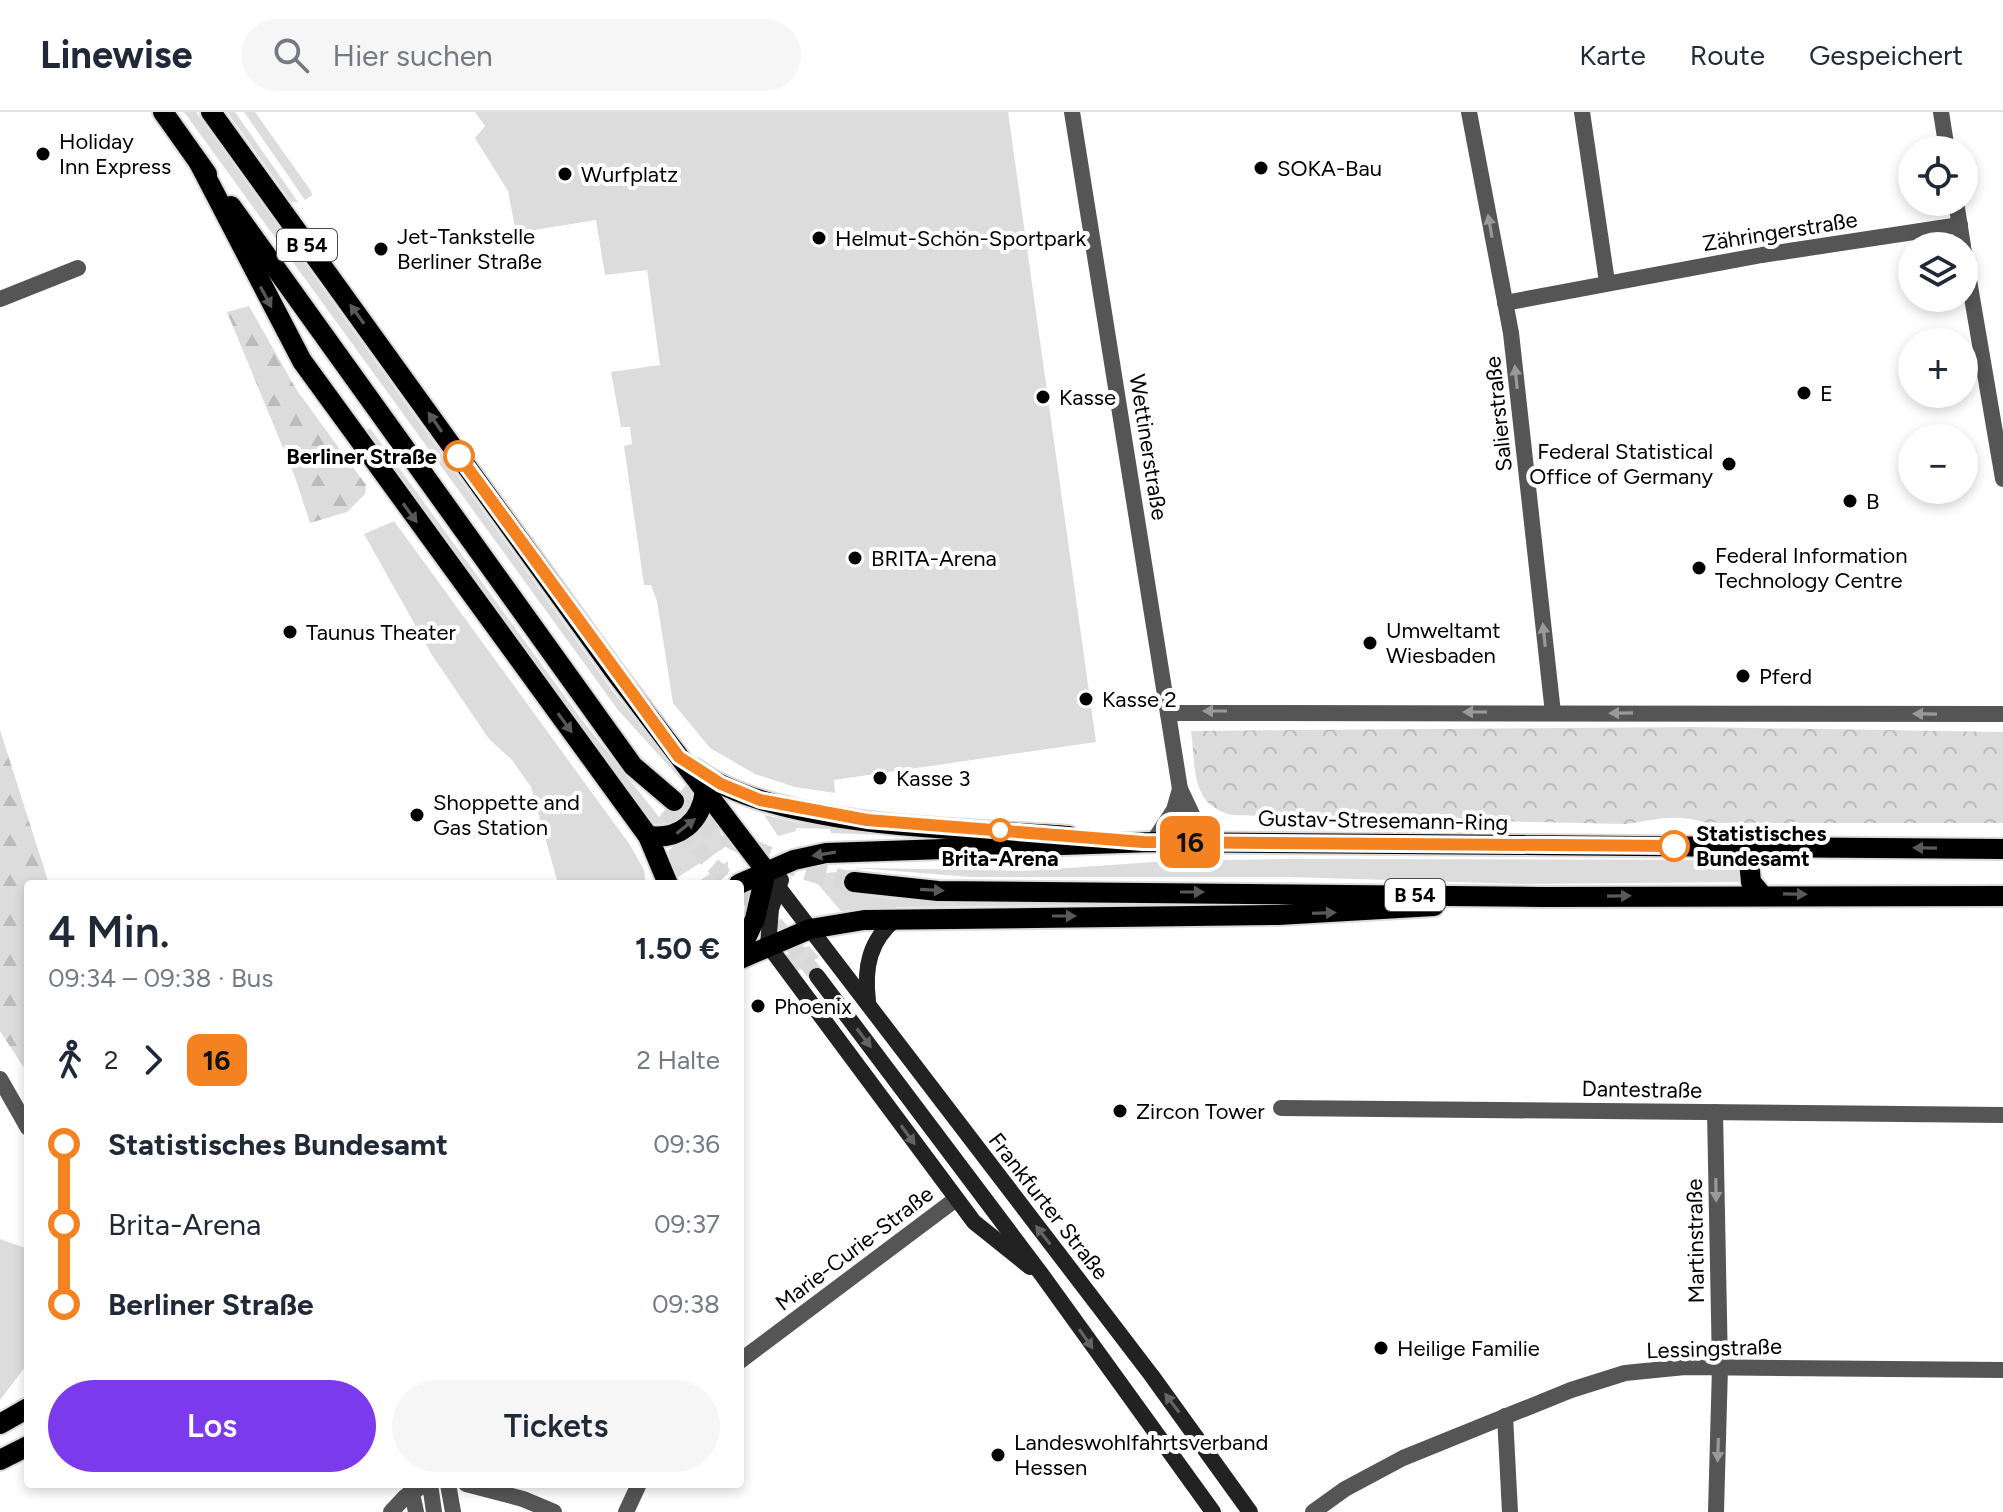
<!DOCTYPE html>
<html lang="de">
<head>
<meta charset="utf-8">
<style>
  :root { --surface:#fff; --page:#f6f6f7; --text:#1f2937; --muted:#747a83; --line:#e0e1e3; --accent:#7c3aed }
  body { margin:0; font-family:Figtree,sans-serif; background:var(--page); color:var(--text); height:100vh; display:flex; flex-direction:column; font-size:30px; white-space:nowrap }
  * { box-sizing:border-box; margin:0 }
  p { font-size:26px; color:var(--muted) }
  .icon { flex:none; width:44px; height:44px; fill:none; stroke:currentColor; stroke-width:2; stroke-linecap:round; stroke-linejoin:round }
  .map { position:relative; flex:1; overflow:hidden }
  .panel { position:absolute; left:24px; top:768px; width:720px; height:608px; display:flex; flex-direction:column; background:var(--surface); border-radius:8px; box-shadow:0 4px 12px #0003 }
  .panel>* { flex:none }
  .badge { padding:0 16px; border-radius:12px; font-size:28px; line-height:52px }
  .controls { position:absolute; left:1898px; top:24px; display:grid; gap:16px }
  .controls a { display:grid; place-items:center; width:80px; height:80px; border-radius:50%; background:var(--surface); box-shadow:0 4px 12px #0003; font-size:40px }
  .map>.badge { position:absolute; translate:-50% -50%; box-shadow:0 0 0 4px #fff }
  .legs { display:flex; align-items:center; gap:12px; height:88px; padding:0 24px; font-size:26px }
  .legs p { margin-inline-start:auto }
  .headline { display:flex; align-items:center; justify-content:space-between; height:136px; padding:0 24px }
  h1 { font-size:44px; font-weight:600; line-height:60px }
  .action { display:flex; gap:16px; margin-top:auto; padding:16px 24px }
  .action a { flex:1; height:92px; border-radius:48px; background:var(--accent); color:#fff; font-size:32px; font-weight:600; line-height:92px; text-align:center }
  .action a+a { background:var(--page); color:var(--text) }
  ul { padding:0 24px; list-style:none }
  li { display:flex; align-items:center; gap:28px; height:80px; font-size:30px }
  li i { display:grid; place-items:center; width:12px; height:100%; margin:0 10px; background:currentColor }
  li i::after { content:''; width:20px; height:20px; margin:-10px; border:6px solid; border-radius:50%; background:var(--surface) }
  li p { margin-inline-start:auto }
  li:first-child i { background:linear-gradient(#0000 50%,currentColor 0) }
  li:last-child i { background:linear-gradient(currentColor 50%,#0000 0) }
  header { display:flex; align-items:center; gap:48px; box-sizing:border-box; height:112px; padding:0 40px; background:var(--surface); border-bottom:2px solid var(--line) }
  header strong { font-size:38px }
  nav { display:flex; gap:44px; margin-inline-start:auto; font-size:28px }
  .search { width:560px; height:72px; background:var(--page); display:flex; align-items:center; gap:20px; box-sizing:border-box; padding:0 28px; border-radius:44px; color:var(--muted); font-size:30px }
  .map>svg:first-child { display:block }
  .grass { fill:#dcdcdc }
  .forest { fill:url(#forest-firs) }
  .park { fill:url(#park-crowns) }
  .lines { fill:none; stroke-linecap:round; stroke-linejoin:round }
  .secondary-tunnel { stroke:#d9d9d9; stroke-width:16; stroke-dasharray:16 8; stroke-linecap:butt }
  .primary-tunnel { stroke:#d9d9d9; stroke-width:20; stroke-dasharray:20 10; stroke-linecap:butt }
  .primary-casing { stroke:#dbdbdb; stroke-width:24 }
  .minor { stroke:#555; stroke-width:16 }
  .tertiary { stroke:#555; stroke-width:16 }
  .secondary { stroke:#222; stroke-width:16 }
  .primary { stroke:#000; stroke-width:20 }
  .tertiary-bridge { stroke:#555; stroke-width:16 }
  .oneway { fill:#999 }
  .oneway2 { fill:#595959 }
  .oneway3 { fill:#646464 }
  .line-1-casing { stroke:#fff; stroke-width:18 }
  .line-1 { stroke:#f58220; stroke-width:12 }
  .poi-dot { fill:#000; stroke:#fff; stroke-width:3 }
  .stop-1-dot { fill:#fff; stroke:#f58220; stroke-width:4 }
  .labels { text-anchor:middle; stroke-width:8; stroke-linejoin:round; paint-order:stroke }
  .shield { fill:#fff; stroke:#4c4c4c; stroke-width:2 }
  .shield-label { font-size:20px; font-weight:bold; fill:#000 }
  .poi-label { font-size:22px; fill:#000; stroke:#fff; text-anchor:start }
  .street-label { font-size:22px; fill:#000; stroke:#fff }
  .stop-label { font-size:22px; font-weight:bold; fill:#000; stroke:#fff; text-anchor:end }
</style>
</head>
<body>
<header>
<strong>Linewise</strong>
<div class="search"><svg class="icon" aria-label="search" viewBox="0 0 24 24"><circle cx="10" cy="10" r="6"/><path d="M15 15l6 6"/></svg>Hier suchen</div>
<nav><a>Karte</a><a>Route</a><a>Gespeichert</a></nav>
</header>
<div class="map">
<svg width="2003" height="1400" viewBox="0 0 2003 1400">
  <defs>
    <pattern id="forest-firs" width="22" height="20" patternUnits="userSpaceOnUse" patternTransform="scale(2)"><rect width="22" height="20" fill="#dcdcdc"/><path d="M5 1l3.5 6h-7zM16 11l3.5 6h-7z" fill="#bbb"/></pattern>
    <pattern id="park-crowns" width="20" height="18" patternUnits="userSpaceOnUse" patternTransform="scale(2)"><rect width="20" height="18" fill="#dcdcdc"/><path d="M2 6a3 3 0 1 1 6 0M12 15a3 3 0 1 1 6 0" fill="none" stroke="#bbb"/></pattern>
  </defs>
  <rect width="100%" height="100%" fill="#fff"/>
  <!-- grass -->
  <g class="grass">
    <path d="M 184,0 L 196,0 L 612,578 L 692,678 L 691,690 L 670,711 L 651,713 L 364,320 L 370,316 L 579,604 L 659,705 L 686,673 L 618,598 Z"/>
    <path d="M 227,0 L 235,0 L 298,90 L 291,90 Z"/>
    <path d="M 244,0 L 255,0 L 311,79 L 312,83 L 305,88 Z"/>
    <path d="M 475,0 L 1008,0 L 1096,630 L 834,668 L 835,681 L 795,675 L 755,662 L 710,636 L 673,591 L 657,489 L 651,473 L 644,473 L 624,334 L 632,332 L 630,315 L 621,315 L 611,260 L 660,253 L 647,158 L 605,163 L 596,108 L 516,121 L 508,79 L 475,26 L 485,14 Z"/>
    <path d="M 394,409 L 630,733 L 644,758 L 646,772 L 558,772 L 531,675 L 512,648 L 489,627 L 432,543 L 364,422 Z"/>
    <path d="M 711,701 L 727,734 L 675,767 L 668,739 Z"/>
    <path d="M 764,703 L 799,711 L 988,727 L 831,721 L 830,717 L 796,716 L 796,719 L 778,724 Z"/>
    <path d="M 1288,747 L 1738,748 L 1739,770 L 1529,772 L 1287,765 L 972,765 L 857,756 L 853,781 L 895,787 L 1292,791 L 906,795 L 841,799 L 810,763 L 870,756 L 1026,759 L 1167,749 Z"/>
    <path d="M 728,749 L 728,762 L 714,772 L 695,772 Z"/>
    <path d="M 809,834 L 819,845 L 795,861 L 784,843 Z"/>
    <path d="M 0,1127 L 28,1137 L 28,1251 L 0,1288 Z"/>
  </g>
  <!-- forest -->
  <g class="forest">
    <path d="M 249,194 L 296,277 L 366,373 L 365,382 L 347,400 L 310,411 L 295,365 L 227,200 Z"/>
    <path d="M 0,618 L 49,772 L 28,772 L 28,962 L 0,919 Z"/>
  </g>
  <!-- park -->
  <path class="park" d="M 1695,615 L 2003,620 L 2003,711 L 1706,711 C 1677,701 1655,708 1626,712 L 1232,703 C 1190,693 1196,656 1191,619 Z"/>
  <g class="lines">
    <!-- secondary-tunnel -->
    <g class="secondary-tunnel">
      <path d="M 667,698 L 709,750 L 734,772"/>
      <path d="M 740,778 L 773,809 L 817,864"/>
    </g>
    <!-- primary-tunnel -->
    <path class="primary-tunnel" d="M 674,689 C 728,731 787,757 854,770"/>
    <defs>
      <g id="primary">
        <path d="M 163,0 L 207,62"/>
        <path d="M 211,0 L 614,559 L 766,759"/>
        <path d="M 199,51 L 302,249 L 648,724 L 668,772"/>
        <path d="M 231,94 L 633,654 L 674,689"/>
        <path d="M 695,657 C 779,718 965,716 1069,724"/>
        <path d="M 648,724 C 680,728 701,710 705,679"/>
        <path d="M 1761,735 L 1749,749 L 1751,770 L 1761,782"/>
        <path d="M 854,770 L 938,779 L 1541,785 L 2003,784"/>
        <path d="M 739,772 L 794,748 L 826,741 L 1153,730 L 2003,737"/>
        <path d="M 740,839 L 755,807 L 766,759"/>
        <path d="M 740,847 L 810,817 L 864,808 L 1278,803 L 1434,794"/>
        <path d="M 0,1312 L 28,1296"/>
        <path d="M 0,1348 L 28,1334"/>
      </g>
    </defs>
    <!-- primary casing -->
    <use href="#primary" class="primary-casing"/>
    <!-- minor -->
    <g class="minor">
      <path d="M 1072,0 L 1180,677 L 1198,715 L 1213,730"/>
      <path d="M 1469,0 L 1511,221 L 1553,601"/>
      <path d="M 1582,0 L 1607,170"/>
      <path d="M 1941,0 L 1947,38"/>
      <path d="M 1956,90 L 1963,134"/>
      <path d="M 1964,139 L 2003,367"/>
      <path d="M 0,187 L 78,156"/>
      <path d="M 1505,191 L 1762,143 L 1960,113"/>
      <path d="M 1168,601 L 2003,602"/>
      <path d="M 1153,730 L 1174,698 L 1180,677"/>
      <path d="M 0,967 L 28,1016"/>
      <path d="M 1281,996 L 2003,1003"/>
      <path d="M 1715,1000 L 1720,1255 L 1716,1400"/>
      <path d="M 740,1249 L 956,1087"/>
      <path d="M 1505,1304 L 1510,1400"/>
      <path d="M 466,1372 L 523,1387 L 554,1400"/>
      <path d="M 391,1400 L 405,1385 L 425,1372"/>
      <path d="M 626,1400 L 639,1372"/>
      <path d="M 1313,1400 L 1345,1377 L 1403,1346 L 1571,1278 L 1625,1261 L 1685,1255 L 2003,1258"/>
    </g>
    <!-- tertiary -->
    <g class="tertiary">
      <path d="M 430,1372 L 434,1400"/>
      <path d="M 448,1372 L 453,1400"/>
    </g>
    <!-- secondary -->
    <g class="secondary">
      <path d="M 766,759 L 1152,1264 L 1250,1400"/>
      <path d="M 781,768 L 771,797 L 768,833 L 974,1110 L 1030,1155"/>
      <path d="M 817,864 L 1042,1163 L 1213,1400"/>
      <path d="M 868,889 C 864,856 869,828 897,806"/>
    </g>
    <!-- primary -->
    <use href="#primary" class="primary"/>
    <!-- tertiary-bridge -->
    <path class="tertiary-bridge" d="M 410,1372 L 416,1400"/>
  </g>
  <!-- one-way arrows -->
  <defs><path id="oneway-solid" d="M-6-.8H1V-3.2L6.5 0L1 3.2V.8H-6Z" transform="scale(2)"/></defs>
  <g class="oneway">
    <use href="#oneway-solid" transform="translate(1490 114) rotate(-100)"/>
    <use href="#oneway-solid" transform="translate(1516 265) rotate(-96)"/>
    <use href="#oneway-solid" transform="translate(1544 523) rotate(-96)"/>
    <use href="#oneway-solid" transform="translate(1215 599) rotate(-180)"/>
    <use href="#oneway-solid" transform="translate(1475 600) rotate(-180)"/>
    <use href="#oneway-solid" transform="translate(1621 601) rotate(179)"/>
    <use href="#oneway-solid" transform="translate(1925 602) rotate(-179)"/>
    <use href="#oneway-solid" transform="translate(1716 1078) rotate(89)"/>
    <use href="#oneway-solid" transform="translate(1718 1338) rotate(92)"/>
  </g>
  <g class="oneway2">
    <use href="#oneway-solid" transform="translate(266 185) rotate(62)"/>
    <use href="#oneway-solid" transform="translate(357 202) rotate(-126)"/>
    <use href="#oneway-solid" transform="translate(435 310) rotate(-125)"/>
    <use href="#oneway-solid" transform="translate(410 401) rotate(54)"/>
    <use href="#oneway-solid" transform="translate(565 611) rotate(54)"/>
    <use href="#oneway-solid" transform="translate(686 714) rotate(-38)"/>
    <use href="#oneway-solid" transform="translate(1925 736) rotate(-179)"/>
    <use href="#oneway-solid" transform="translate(824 742) rotate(171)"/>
    <use href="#oneway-solid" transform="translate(932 778) rotate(3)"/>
    <use href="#oneway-solid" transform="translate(1192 780)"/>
    <use href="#oneway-solid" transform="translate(1795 782) rotate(1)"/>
    <use href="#oneway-solid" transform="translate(1619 784) rotate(-1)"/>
    <use href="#oneway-solid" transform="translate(1324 801) rotate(-2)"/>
    <use href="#oneway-solid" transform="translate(1064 804)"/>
  </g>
  <g class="oneway3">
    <use href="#oneway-solid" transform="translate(864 926) rotate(53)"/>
    <use href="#oneway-solid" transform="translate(908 1023) rotate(54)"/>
    <use href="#oneway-solid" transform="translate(1043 1123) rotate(-128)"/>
    <use href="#oneway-solid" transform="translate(1086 1227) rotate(55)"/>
    <use href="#oneway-solid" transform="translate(1172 1291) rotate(-127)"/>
  </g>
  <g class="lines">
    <defs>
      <path id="line-1" d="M 459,344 L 679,645 L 721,672 L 760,688 L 867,708 L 1143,730 L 1674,734"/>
    </defs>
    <!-- line-1 casing -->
    <use href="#line-1" class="line-1-casing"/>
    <!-- line-1 -->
    <use href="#line-1" class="line-1"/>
  </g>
  <!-- markers -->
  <g class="poi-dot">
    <circle cx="43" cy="42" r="8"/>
    <circle cx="1261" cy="56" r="8"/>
    <circle cx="565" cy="62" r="8"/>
    <circle cx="819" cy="126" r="8"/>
    <circle cx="381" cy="137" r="8"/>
    <circle cx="1804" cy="281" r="8"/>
    <circle cx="1043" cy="285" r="8"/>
    <circle cx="1729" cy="352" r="8"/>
    <circle cx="1850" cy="389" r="8"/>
    <circle cx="855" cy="446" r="8"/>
    <circle cx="1699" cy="456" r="8"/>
    <circle cx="290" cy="520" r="8"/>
    <circle cx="1370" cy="531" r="8"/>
    <circle cx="1743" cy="564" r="8"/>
    <circle cx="1086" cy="587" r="8"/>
    <circle cx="880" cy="666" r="8"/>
    <circle cx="417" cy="703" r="8"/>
    <circle cx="758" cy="894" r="8"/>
    <circle cx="1120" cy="999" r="8"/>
    <circle cx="1381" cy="1236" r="8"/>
    <circle cx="998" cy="1343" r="8"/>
  </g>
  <g class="stop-1-dot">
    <circle cx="459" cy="344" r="14"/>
    <circle cx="1000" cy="718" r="10"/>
    <circle cx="1674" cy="734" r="14"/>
  </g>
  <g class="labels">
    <!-- shield labels -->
    <g class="shield">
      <rect x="277" y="117" width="60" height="32" rx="6"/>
      <rect x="1385" y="767" width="60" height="32" rx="6"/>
    </g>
    <g class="shield-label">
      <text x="307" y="140">B 54</text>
      <text x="1415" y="790">B 54</text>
    </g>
    <!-- poi labels -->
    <g class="poi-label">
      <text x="59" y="37">Holiday<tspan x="59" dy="25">Inn Express</tspan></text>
      <text x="1277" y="64">SOKA-Bau</text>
      <text x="581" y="70">Wurfplatz</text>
      <text x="397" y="132">Jet-Tankstelle<tspan x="397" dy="25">Berliner Straße</tspan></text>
      <text x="835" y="134">Helmut-Schön-Sportpark</text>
      <text x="1820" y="289">E</text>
      <text x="1059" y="293">Kasse</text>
      <text x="1713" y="347" text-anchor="end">Federal Statistical<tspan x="1713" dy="25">Office of Germany</tspan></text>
      <text x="1866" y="397">B</text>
      <text x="1715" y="451">Federal Information<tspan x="1715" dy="25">Technology Centre</tspan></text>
      <text x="871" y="454">BRITA-Arena</text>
      <text x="1386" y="526">Umweltamt<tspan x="1386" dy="25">Wiesbaden</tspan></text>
      <text x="306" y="528">Taunus Theater</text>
      <text x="1759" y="572">Pferd</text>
      <text x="1102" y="595">Kasse 2</text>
      <text x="896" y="674">Kasse 3</text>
      <text x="433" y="698">Shoppette and<tspan x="433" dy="25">Gas Station</tspan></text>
      <text x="774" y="902">Phoenix</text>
      <text x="1136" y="1007">Zircon Tower</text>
      <text x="1397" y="1244">Heilige Familie</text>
      <text x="1014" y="1338">Landeswohlfahrtsverband<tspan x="1014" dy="25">Hessen</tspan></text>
    </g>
    <!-- street labels -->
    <g class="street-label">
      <text transform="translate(1780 119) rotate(-9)" y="8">Zähringerstraße</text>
      <text transform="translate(1498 302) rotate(-96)" y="8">Salierstraße</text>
      <text transform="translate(1149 335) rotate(81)" y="8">Wettinerstraße</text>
      <text transform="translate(1383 708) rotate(1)" y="8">Gustav-Stresemann-Ring</text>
      <text transform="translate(1642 977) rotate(1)" y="8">Dantestraße</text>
      <text transform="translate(1049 1094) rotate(52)" y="8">Frankfurter Straße</text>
      <text transform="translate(1695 1129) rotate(-91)" y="8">Martinstraße</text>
      <text transform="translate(854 1136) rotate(-37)" y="8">Marie-Curie-Straße</text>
      <text transform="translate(1714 1236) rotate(-2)" y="8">Lessingstraße</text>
    </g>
    <!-- stop labels -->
    <g class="stop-label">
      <text x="437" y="352">Berliner Straße</text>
      <text x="1696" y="729" text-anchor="start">Statistisches<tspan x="1696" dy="25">Bundesamt</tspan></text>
      <text x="1000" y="754" text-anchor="middle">Brita-Arena</text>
    </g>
  </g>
</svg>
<div class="controls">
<a><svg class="icon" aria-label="locate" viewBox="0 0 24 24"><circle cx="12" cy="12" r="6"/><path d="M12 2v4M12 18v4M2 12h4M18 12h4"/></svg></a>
<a><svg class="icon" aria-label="layers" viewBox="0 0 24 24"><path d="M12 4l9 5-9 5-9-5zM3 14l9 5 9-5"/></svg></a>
<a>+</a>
<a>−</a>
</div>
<b class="badge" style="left:1190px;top:730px;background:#f58220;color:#111">16</b>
<section class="panel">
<div class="headline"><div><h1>4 Min.</h1><p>09:34 – 09:38 · Bus</p></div><b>1.50 €</b></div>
<div class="legs"><svg class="icon" aria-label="walk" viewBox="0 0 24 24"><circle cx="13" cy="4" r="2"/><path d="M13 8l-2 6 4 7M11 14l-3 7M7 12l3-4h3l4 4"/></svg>2<svg class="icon" aria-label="forward" viewBox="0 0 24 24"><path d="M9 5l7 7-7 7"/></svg><b class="badge" style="background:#f58220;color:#111">16</b><p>2 Halte</p></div>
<ul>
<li><i style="color:#f58220"></i><b>Statistisches Bundesamt</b><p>09:36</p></li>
<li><i style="color:#f58220"></i><span>Brita-Arena</span><p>09:37</p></li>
<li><i style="color:#f58220"></i><b>Berliner Straße</b><p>09:38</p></li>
</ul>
<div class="action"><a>Los</a><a>Tickets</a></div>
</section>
</div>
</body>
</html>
